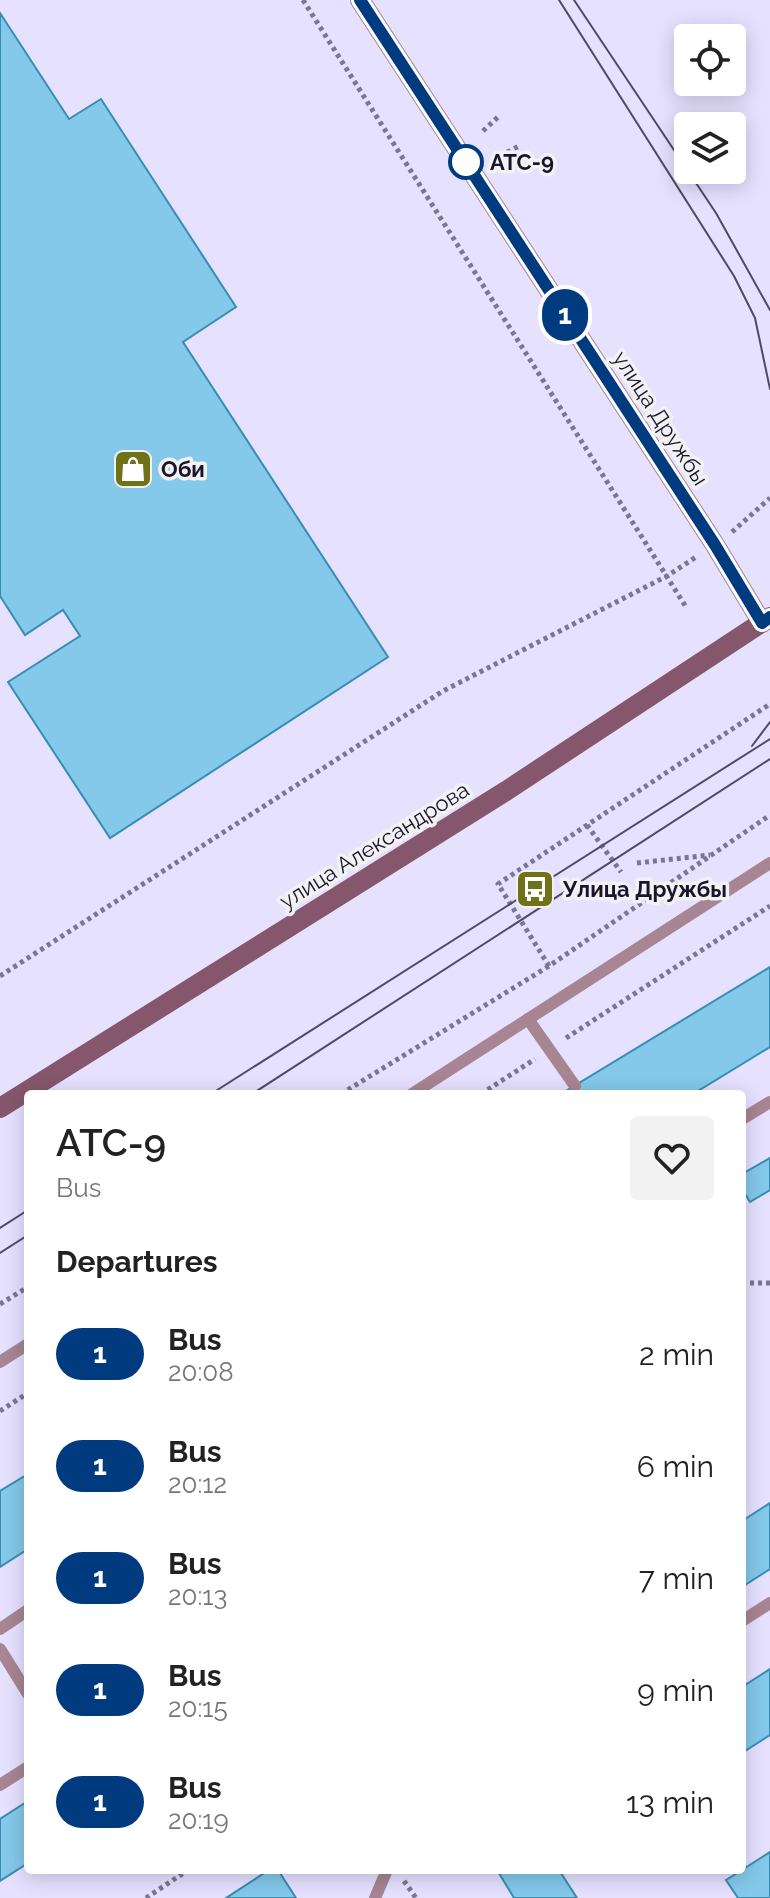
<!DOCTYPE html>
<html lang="en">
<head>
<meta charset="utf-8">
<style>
  :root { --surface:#fff; --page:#f2f2f2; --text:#222; --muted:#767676 }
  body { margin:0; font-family:Raleway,sans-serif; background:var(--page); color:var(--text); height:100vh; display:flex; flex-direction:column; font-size:30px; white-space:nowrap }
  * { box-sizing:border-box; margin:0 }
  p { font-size:26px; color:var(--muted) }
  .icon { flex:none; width:44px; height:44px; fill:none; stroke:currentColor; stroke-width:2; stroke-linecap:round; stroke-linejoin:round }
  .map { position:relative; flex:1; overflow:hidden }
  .side { position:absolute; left:24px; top:1090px; width:722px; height:784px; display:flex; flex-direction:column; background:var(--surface); border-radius:8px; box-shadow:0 4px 20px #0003 }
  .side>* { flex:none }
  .badge { padding:0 16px; border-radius:26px; font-size:28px; line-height:52px }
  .controls { position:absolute; left:674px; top:24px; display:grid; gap:16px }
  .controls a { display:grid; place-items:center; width:72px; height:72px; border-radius:8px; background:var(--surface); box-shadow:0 4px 20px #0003; font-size:40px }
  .map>.badge { position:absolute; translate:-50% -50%; box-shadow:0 0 0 4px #fff }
  h2 { padding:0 32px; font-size:30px; line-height:72px }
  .round { display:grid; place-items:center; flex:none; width:84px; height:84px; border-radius:8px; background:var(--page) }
  .overview { display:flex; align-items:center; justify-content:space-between; height:136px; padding:0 32px }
  h1 { font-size:38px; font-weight:600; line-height:60px }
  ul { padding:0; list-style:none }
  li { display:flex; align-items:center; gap:24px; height:112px; padding:0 32px }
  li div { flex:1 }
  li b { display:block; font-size:30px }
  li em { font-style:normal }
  li .badge { min-width:88px; font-weight:700; text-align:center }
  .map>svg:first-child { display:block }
  .building { fill:#84c8ea; stroke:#378db4; stroke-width:2 }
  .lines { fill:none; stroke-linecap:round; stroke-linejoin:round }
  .path { stroke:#7b7691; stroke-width:5; stroke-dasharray:4 4; stroke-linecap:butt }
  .service { stroke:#a78593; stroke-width:12 }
  .minor { stroke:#a78593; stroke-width:20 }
  .secondary { stroke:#86576c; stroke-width:20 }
  .tram { stroke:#504a65; stroke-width:2 }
  .line-casing { stroke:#fff; stroke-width:18 }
  .line { stroke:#003b80; stroke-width:12 }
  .stop-dot { fill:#fff; stroke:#003b80; stroke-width:4 }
  .labels { text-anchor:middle; stroke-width:7; stroke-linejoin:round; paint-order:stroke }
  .stop-label { font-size:22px; font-weight:bold; fill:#1a142e; stroke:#f2f2f2; text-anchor:start }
  .street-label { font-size:22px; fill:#1a142e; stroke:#f2f2f2 }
  .poi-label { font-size:22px; font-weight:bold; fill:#1a142e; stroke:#f2f2f2; text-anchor:start }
</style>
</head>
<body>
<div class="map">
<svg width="770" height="1898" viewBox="0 0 770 1898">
  <rect width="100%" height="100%" fill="#e5e1ff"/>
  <!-- building -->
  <g class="building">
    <path d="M 0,13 L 69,119 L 101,99 L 236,307 L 183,342 L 388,657 L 110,838 L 8,682 L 80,636 L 63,610 L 25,635 L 0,596 Z"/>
    <path d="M 770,967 L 770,1047 L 693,1094 L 561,1094 Z"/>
    <path d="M 770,1158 L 770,1190 L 750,1202 L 742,1189 L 742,1174 Z"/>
    <path d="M 28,1474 L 28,1549 L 0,1567 L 0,1491 Z"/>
    <path d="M 770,1503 L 770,1569 L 742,1587 L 742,1521 Z"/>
    <path d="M 770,1669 L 770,1735 L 742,1753 L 742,1687 Z"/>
    <path d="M 28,1801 L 28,1863 L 0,1881 L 0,1819 Z"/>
    <path d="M 770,1852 L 770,1898 L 738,1898 L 726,1880 Z"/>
    <path d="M 269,1870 L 278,1870 L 296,1898 L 226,1898 Z"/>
    <path d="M 497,1870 L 559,1870 L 577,1898 L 514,1898 Z"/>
  </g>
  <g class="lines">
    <!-- path -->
    <g class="path">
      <path d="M 303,0 L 686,607"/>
      <path d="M 483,131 L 498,117"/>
      <path d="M 500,156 L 519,146"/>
      <path d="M 732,532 L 770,498"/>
      <path d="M 587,825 L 621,872"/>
      <path d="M 637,863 L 710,855"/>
      <path d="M 549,966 L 498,884 L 770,704"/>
      <path d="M 0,976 L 443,691 L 667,576 L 696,557"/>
      <path d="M 566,1038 L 770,906"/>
      <path d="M 341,1094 L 549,966 L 770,815"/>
      <path d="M 481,1094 L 535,1059"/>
      <path d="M 742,1283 L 770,1283"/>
      <path d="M 0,1304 L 28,1287"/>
      <path d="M 0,1411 L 28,1393"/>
      <path d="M 404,1881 L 416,1898"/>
      <path d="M 146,1898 L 188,1870"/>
    </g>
    <!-- service -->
    <g class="service">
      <path d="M 528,1019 L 575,1086"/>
      <path d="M 412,1094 L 770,863"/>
      <path d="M 742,1119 L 770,1102"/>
      <path d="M 0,1362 L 28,1344"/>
      <path d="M 742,1621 L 770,1603"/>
      <path d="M 0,1629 L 28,1610"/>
      <path d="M 0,1649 L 28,1694"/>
      <path d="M 0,1785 L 28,1767"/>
      <path d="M 375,1898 L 387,1870"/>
    </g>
    <!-- minor -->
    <path class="minor" d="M 360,0 L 715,545 L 762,623"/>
    <!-- secondary -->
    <path class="secondary" d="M 0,1108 L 506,791 L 770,617"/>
    <!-- tram -->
    <g class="tram">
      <path d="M 559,0 L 734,276 L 755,318 L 770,389"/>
      <path d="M 574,0 L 716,213 L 770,310"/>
      <path d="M 752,746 L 770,722"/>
      <path d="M 211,1094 L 770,739"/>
      <path d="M 252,1094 L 770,759"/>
      <path d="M 0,1228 L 28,1210"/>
      <path d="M 0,1253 L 28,1235"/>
    </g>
  </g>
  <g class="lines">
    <defs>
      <path id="line" d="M 360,0 L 715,545 L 762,623 L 770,617"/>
    </defs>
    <!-- line casing -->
    <use href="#line" class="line-casing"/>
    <!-- line -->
    <use href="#line" class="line"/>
  </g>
  <!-- icons -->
  <defs>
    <symbol id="shop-square" viewBox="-11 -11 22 22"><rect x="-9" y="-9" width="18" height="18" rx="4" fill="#6f7218" stroke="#f2f2f2"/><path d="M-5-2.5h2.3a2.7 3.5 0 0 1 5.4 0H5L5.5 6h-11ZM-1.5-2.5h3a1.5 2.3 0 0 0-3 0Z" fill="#fff"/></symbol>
    <symbol id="bus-square" viewBox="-11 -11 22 22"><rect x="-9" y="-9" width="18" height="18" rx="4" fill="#6f7218" stroke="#f2f2f2"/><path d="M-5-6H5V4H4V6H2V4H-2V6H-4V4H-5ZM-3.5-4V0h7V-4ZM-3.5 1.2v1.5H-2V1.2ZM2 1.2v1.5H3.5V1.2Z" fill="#fff"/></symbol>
  </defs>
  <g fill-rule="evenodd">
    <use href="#shop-square" x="111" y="447" width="44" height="44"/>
    <use href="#bus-square" x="513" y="867" width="44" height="44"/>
  </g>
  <!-- markers -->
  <circle class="stop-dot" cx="466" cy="162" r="16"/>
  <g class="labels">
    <!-- stop labels -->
    <g class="stop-label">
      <text x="490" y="170">АТС-9</text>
    </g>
    <!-- street labels -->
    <g class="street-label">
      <text transform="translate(661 418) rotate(57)" y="8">улица Дружбы</text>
      <text transform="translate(374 845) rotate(-32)" y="8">улица Александрова</text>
    </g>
    <!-- poi labels -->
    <g class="poi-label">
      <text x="161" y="477">Оби</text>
      <text x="563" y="897">Улица Дружбы</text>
    </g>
  </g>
</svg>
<div class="controls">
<a><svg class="icon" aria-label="locate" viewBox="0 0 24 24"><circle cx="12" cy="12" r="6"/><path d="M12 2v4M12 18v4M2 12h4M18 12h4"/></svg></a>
<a><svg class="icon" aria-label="layers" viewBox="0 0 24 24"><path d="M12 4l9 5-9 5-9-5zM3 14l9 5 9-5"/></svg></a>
</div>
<b class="badge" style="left:565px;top:315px;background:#003b80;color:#fff">1</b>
<section class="side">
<div class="overview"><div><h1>АТС-9</h1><p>Bus</p></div><a class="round"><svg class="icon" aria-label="heart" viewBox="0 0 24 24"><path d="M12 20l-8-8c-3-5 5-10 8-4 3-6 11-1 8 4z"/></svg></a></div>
<h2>Departures</h2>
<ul>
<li><span class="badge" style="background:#003b80;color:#fff">1</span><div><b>Bus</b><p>20:08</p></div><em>2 min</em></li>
<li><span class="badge" style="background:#003b80;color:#fff">1</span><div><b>Bus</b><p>20:12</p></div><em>6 min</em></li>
<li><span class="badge" style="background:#003b80;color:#fff">1</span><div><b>Bus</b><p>20:13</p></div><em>7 min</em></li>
<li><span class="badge" style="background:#003b80;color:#fff">1</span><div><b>Bus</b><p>20:15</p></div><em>9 min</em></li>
<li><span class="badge" style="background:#003b80;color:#fff">1</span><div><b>Bus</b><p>20:19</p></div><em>13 min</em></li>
</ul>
</section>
</div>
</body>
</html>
